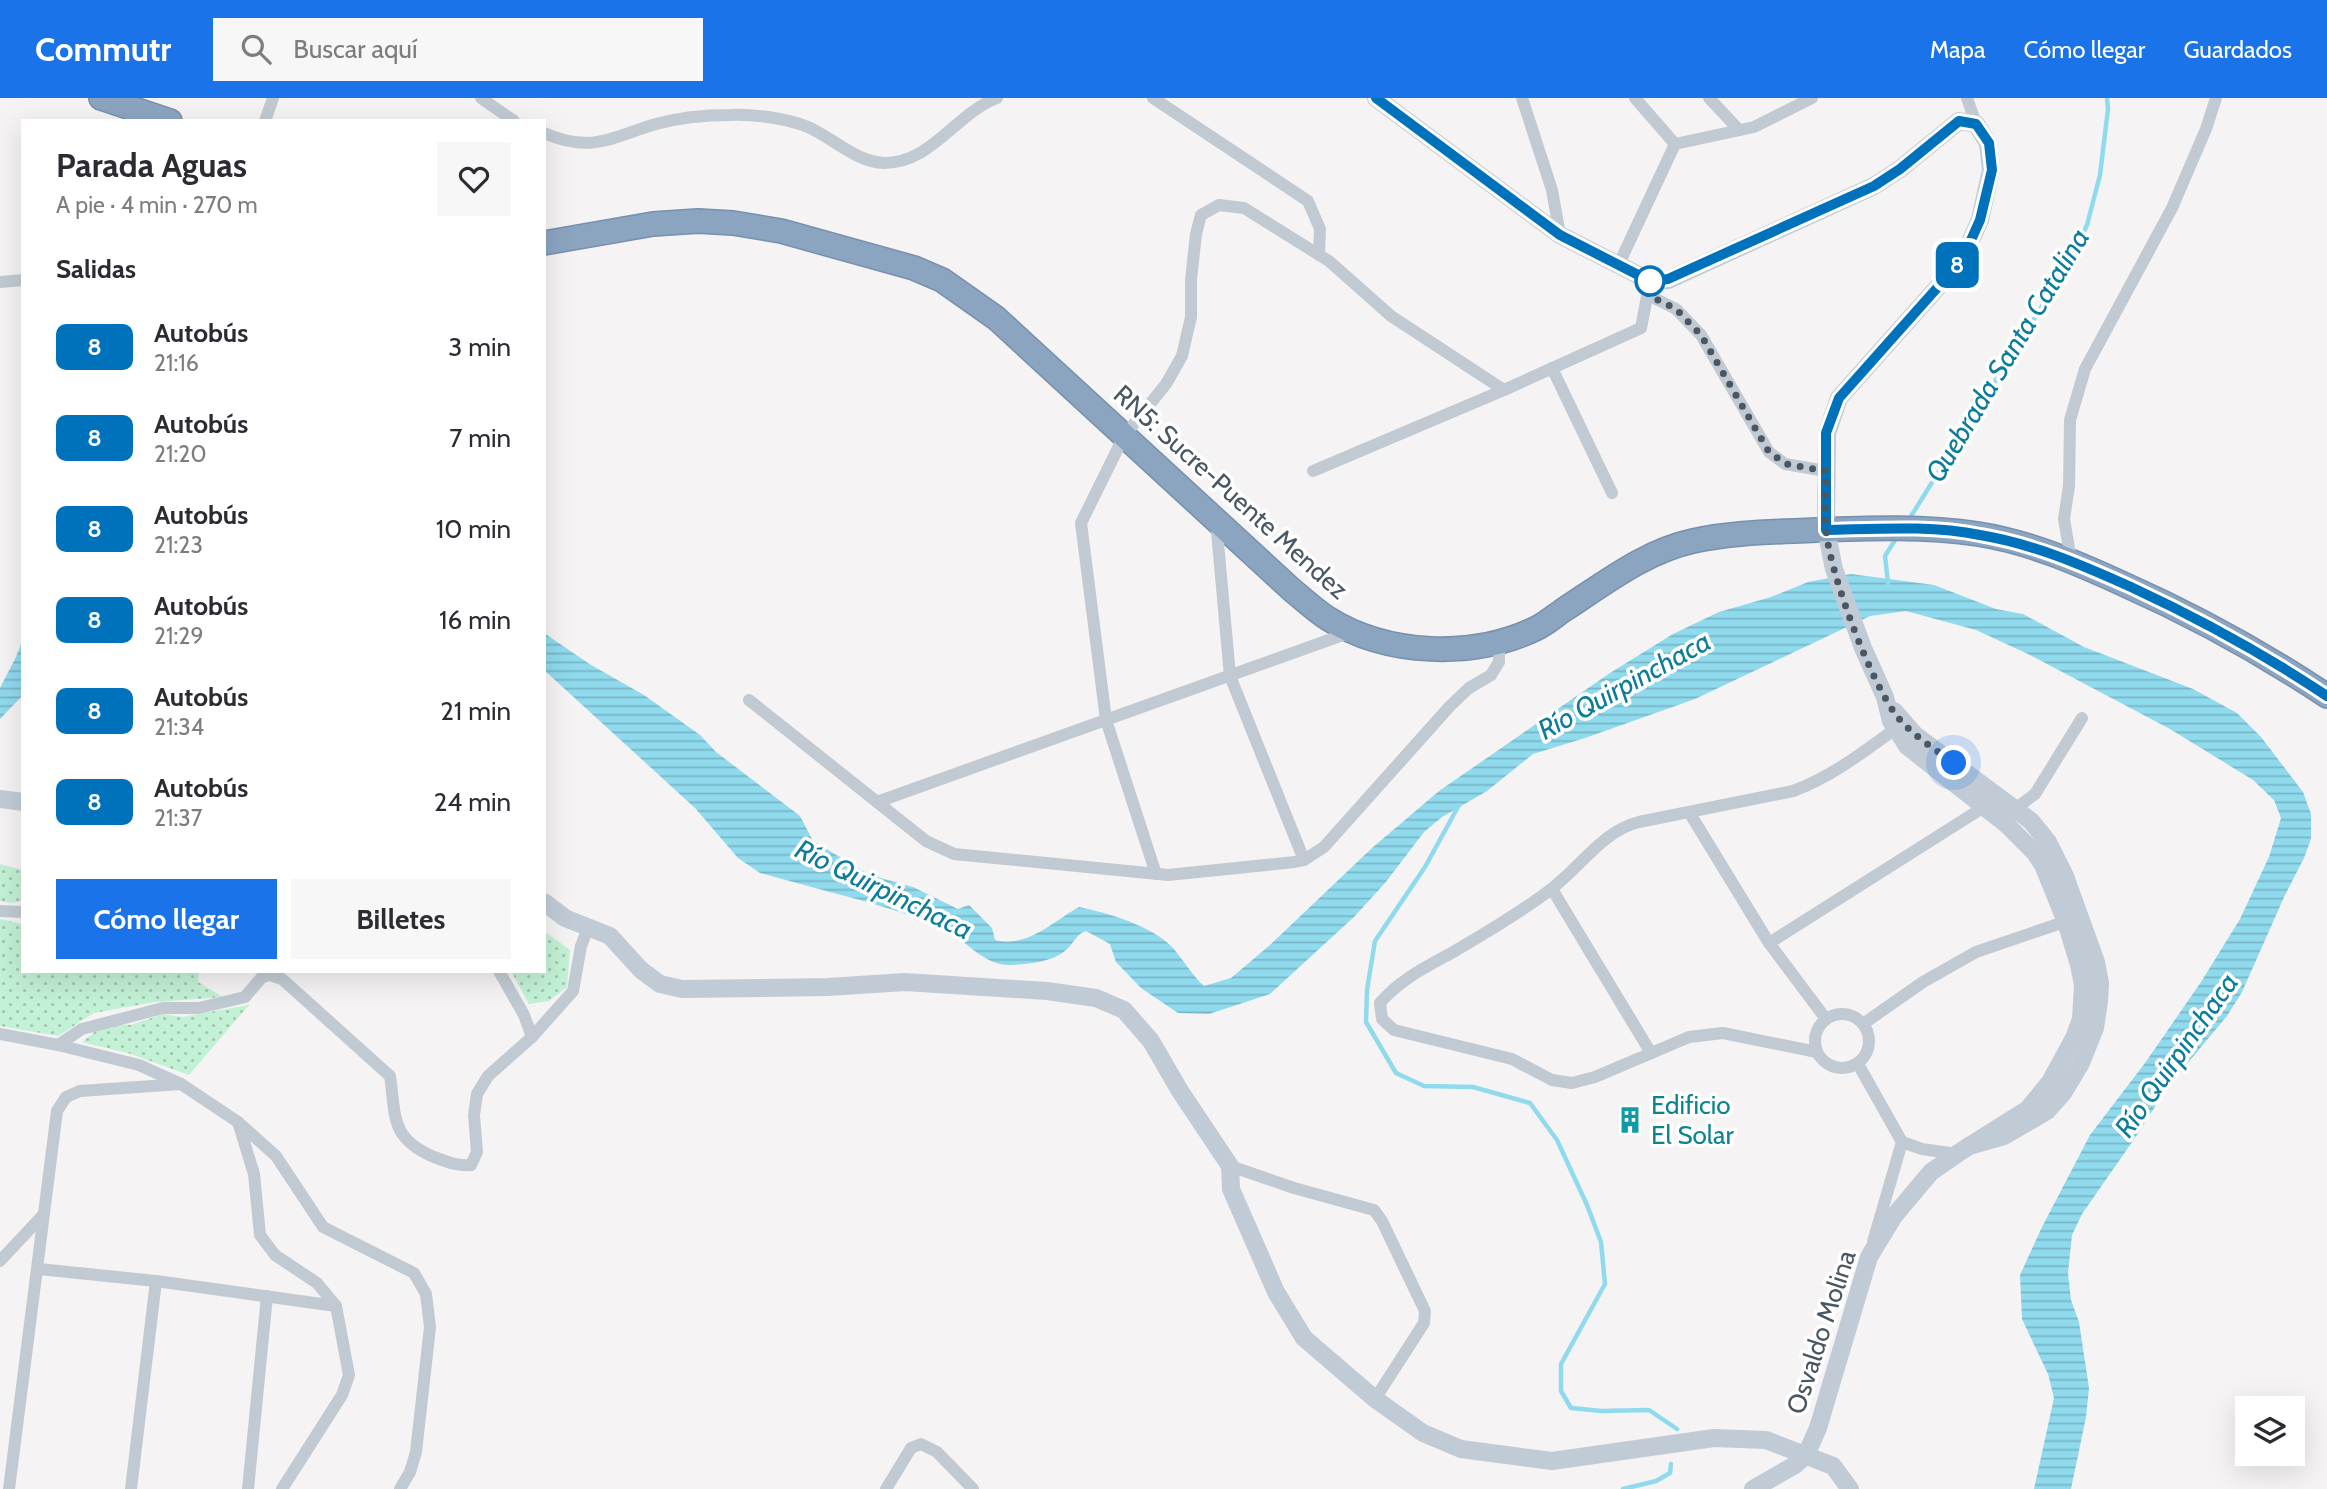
<!DOCTYPE html>
<html lang="es">
<head>
<meta charset="utf-8">
<style>
  :root { --surface:#fff; --page:#f7f7f7; --text:#2b2b33; --muted:#7c7c81; --accent:#1a73e8 }
  body { margin:0; font-family:Cabin,sans-serif; background:var(--page); color:var(--text); height:100vh; display:flex; flex-direction:column; font-size:26px; white-space:nowrap }
  * { box-sizing:border-box; margin:0 }
  p { font-size:23px; color:var(--muted) }
  .icon { flex:none; width:38px; height:38px; fill:none; stroke:currentColor; stroke-width:2; stroke-linecap:round; stroke-linejoin:round }
  .map { position:relative; flex:1; overflow:hidden }
  .side { position:absolute; left:21px; top:21px; width:525px; height:854px; display:flex; flex-direction:column; background:var(--surface); border-radius:0px; box-shadow:0 7px 28px #0002 }
  .side>* { flex:none }
  .badge { padding:0 14px; border-radius:10px; font-size:24px; line-height:46px }
  .buttons { position:absolute; left:2235px; top:1298px; display:grid; gap:14px }
  .buttons a { display:grid; place-items:center; width:70px; height:70px; border-radius:0px; background:var(--surface); box-shadow:0 7px 28px #0002; font-size:35px }
  .you { position:absolute; width:35px; height:35px; margin:-18px; border:5px solid #fff; border-radius:50%; background:#1a73e8; box-shadow:0 0 0 10px #1a73e833 }
  .map>.badge { position:absolute; translate:-50% -50%; box-shadow:0 0 0 4px #fff }
  h2 { padding:0 35px; font-size:26px; line-height:63px }
  .round { display:grid; place-items:center; flex:none; width:74px; height:74px; border-radius:0px; background:var(--page) }
  .head { display:flex; align-items:center; justify-content:space-between; height:119px; padding:0 35px }
  h1 { font-size:33px; font-weight:700; line-height:52px }
  .primary-button { display:flex; gap:14px; margin-top:auto; padding:14px 35px }
  .primary-button a { flex:1; height:80px; border-radius:0px; background:var(--accent); color:#fff; font-size:28px; font-weight:700; line-height:80px; text-align:center }
  .primary-button a+a { background:var(--page); color:var(--text) }
  ul { padding:0; list-style:none }
  li { display:flex; align-items:center; gap:21px; height:91px; padding:0 35px }
  li div { flex:1 }
  li b { display:block; font-size:26px }
  li em { font-style:normal }
  li .badge { min-width:77px; font-weight:700; text-align:center }
  header { display:flex; align-items:center; gap:42px; box-sizing:border-box; height:98px; padding:0 35px; background:var(--accent); color:#fff }
  header strong { font-size:33px }
  nav { display:flex; gap:38px; margin-inline-start:auto; font-size:24px }
  .search { width:490px; height:63px; background:var(--page); display:flex; align-items:center; gap:18px; box-sizing:border-box; padding:0 24px; border-radius:0px; color:var(--muted); font-size:26px }
  .map>svg:first-child { display:block }
  .green { fill:url(#green-dots) }
  .water { fill:url(#water-rules) }
  .lines { fill:none; stroke-linecap:round; stroke-linejoin:round }
  .stream { stroke:#90daee; stroke-width:4.5 }
  .highway-casing { stroke:#7690ad; stroke-width:26 }
  .street { stroke:#c1cad2; stroke-width:12 }
  .secondary { stroke:#c1cbd6; stroke-width:18 }
  .highway { stroke:#8ba5c1; stroke-width:23 }
  .line-casing { stroke:#fff; stroke-width:16 }
  .line { stroke:#0072bc; stroke-width:10 }
  .walk { stroke:#4a5661; stroke-width:7; stroke-dasharray:0 12.6 }
  .stop-dot { fill:#fff; stroke:#0072bc; stroke-width:3.5 }
  .labels { text-anchor:middle; stroke-width:7; stroke-linejoin:round; paint-order:stroke }
  .street-label { font-size:26px; fill:#4a5661; stroke:#fff }
  .culture-label { font-size:26px; fill:#0d838f; stroke:#fff; text-anchor:start }
  .water-label { font-size:28px; font-style:italic; fill:#0c7c9b; stroke:#fff }
</style>
</head>
<body>
<header>
<strong>Commutr</strong>
<div class="search"><svg class="icon" aria-label="search" viewBox="0 0 24 24"><circle cx="10" cy="10" r="6"/><path d="M15 15l6 6"/></svg>Buscar aquí</div>
<nav><a>Mapa</a><a>Cómo llegar</a><a>Guardados</a></nav>
</header>
<div class="map">
<svg width="2327" height="1391" viewBox="0 0 2327 1391">
  <defs>
    <pattern id="green-dots" width="8" height="8" patternUnits="userSpaceOnUse" patternTransform="scale(1.75)"><rect width="8" height="8" fill="#c3f1d5"/><path d="M2 2h.1M6 6h.1" fill="none" stroke="#a0c6b0" stroke-width="1.8" stroke-linecap="round"/></pattern>
    <pattern id="water-rules" width="6" height="5" patternUnits="userSpaceOnUse" patternTransform="scale(1.75)"><rect width="6" height="5" fill="#90daee"/><path d="M0 2.5h6" fill="none" stroke="#78b4c4"/></pattern>
  </defs>
  <rect width="100%" height="100%" fill="#f5f3f3"/>
  <!-- green -->
  <g class="green">
    <path d="M 0,766 L 23,772 L 23,803 L 11,805 L 0,803 Z"/>
    <path d="M 0,821 L 23,826 L 23,873 L 199,873 L 198,884 L 223,899 L 155,904 L 94,915 L 58,938 L 0,928 Z"/>
    <path d="M 544,833 L 570,852 L 567,889 L 549,903 L 529,906 L 511,873 L 544,873 Z"/>
    <path d="M 249,907 L 189,977 L 131,956 L 82,944 L 106,925 L 131,927 L 163,916 L 182,919 Z"/>
  </g>
  <!-- water -->
  <g class="water">
    <path d="M 1851,476 L 1934,487 L 1996,511 L 2023,516 L 2084,549 L 2193,591 L 2237,615 L 2261,639 L 2303,694 L 2311,716 L 2311,741 L 2304,760 L 2285,797 L 2242,894 L 2227,918 L 2166,991 L 2139,1034 L 2082,1116 L 2072,1137 L 2068,1175 L 2071,1202 L 2079,1224 L 2089,1290 L 2086,1319 L 2071,1391 L 2034,1391 L 2054,1300 L 2048,1276 L 2022,1221 L 2020,1177 L 2042,1129 L 2090,1037 L 2145,965 L 2201,884 L 2240,821 L 2269,759 L 2281,720 L 2274,702 L 2253,682 L 2170,631 L 2028,556 L 1976,532 L 1906,513 L 1870,518 L 1695,601 L 1585,640 L 1533,656 L 1487,693 L 1442,719 L 1424,734 L 1385,785 L 1355,818 L 1270,896 L 1209,916 L 1178,915 L 1141,890 L 1116,864 L 1110,846 L 1086,833 C 1076,836 1074,845 1067,851 C 1054,864 1028,866 1011,867 C 981,868 963,837 936,827 C 880,805 819,792 760,775 L 738,760 L 695,710 L 544,572 L 544,535 L 591,567 L 644,597 L 700,637 L 716,654 L 800,718 L 813,743 L 870,777 L 913,789 L 958,811 L 969,807 L 992,830 L 995,842 C 1028,850 1052,824 1079,809 C 1108,815 1153,828 1173,850 C 1184,863 1192,877 1204,888 L 1231,880 L 1270,847 L 1372,750 L 1439,693 L 1610,575 L 1673,536 L 1719,514 L 1771,499 L 1808,484 Z"/>
    <path d="M 23,541 L 23,597 L 0,621 L 0,590 L 16,559 Z"/>
  </g>
  <g class="lines">
    <!-- stream -->
    <g class="stream">
      <path d="M 1908,423 L 2069,165 L 2087,127 L 2100,77 L 2108,11 L 2107,0"/>
      <path d="M 1888,485 L 1885,458 L 1897,439"/>
      <path d="M 1459,707 L 1425,769 L 1375,843 L 1367,892 L 1366,924 L 1396,975 L 1424,988 L 1473,989 L 1530,1005 L 1557,1042 L 1587,1107 L 1601,1144 L 1605,1186 L 1561,1266 L 1561,1293 L 1571,1310 L 1602,1313 L 1649,1312 L 1677,1331"/>
      <path d="M 1623,1391 L 1656,1383 L 1670,1375 L 1671,1366"/>
    </g>
    <defs>
      <g id="highway">
        <path d="M 101,0 L 170,23"/>
        <path d="M 544,145 L 653,126 L 698,123 L 733,125 L 781,133 L 914,170 L 942,182 L 996,220 L 1292,492 C 1303,501 1315,512 1327,520 C 1387,558 1474,561 1537,530 C 1547,525 1556,517 1565,511 C 1605,485 1646,453 1693,443 C 1733,434 1775,434 1816,432 C 1870,430 1925,428 1978,436 C 2029,444 2075,464 2121,485 C 2193,517 2261,554 2327,598"/>
      </g>
    </defs>
    <!-- highway casing -->
    <use href="#highway" class="highway-casing"/>
    <!-- street -->
    <g class="street">
      <path d="M 481,0 L 514,23"/>
      <path d="M 1153,0 L 1308,103 L 1320,131 L 1319,157"/>
      <path d="M 1522,0 L 1552,92 L 1560,137"/>
      <path d="M 1709,0 L 1739,32"/>
      <path d="M 1967,0 L 1976,26"/>
      <path d="M 265,23 L 273,0"/>
      <path d="M 544,35 C 593,56 611,39 656,26 C 681,19 705,17 730,17 C 754,16 786,20 808,29 C 833,40 856,64 884,65 C 932,65 955,16 997,0"/>
      <path d="M 1675,46 L 1754,29 L 1812,0"/>
      <path d="M 1618,168 L 1675,46 L 1635,0"/>
      <path d="M 0,184 L 23,182"/>
      <path d="M 1648,197 L 1676,211 L 1701,237 L 1769,354 L 1785,366 L 1826,373"/>
      <path d="M 1552,270 L 1612,395"/>
      <path d="M 1313,373 L 1504,292 L 1641,230 L 1650,183"/>
      <path d="M 1216,423 L 1230,578 L 1304,762"/>
      <path d="M 2071,462 L 2064,421 L 2069,388 L 2070,322 L 2085,271 L 2172,110 L 2206,31 L 2216,0"/>
      <path d="M 749,602 L 926,743 L 954,756 L 1168,777 L 1295,764 L 1304,762 L 1324,749 L 1450,608 L 1469,590 L 1491,577 L 1499,564 L 1499,543"/>
      <path d="M 877,704 L 1354,533"/>
      <path d="M 1689,714 L 1769,845 L 1826,921"/>
      <path d="M 2011,718 L 2015,711 L 2035,696 L 2082,620"/>
      <path d="M 1156,776 L 1106,622 L 1081,425 L 1124,338 L 1166,286 L 1182,258 L 1191,219 L 1191,182 L 1196,136 L 1201,117 L 1219,107 L 1244,110 L 1329,163 L 1391,218 L 1504,292"/>
      <path d="M 1552,791 L 1651,955"/>
      <path d="M 0,813 L 23,814"/>
      <path d="M 1769,845 L 1984,709 L 1987,703"/>
      <path d="M 499,873 L 524,917 L 532,939"/>
      <circle cx="1842" cy="943" r="27"/>
      <path d="M 1863,926 L 1923,884 L 1976,854 L 2073,821"/>
      <path d="M 0,936 L 58,947 L 139,967 L 181,986 L 238,1024 L 276,1058 L 323,1129 L 414,1175 L 426,1196 L 430,1229 L 416,1354 L 410,1374 L 400,1391"/>
      <path d="M 58,947 L 82,931 L 163,910 L 199,910 L 245,899 L 262,879 L 270,877 L 282,881 L 390,978 C 396,1019 390,1040 434,1059 C 448,1064 456,1068 471,1067 L 477,1054 L 474,1017 L 477,996 L 488,978 L 532,939 L 573,893 L 581,848 L 588,830"/>
      <path d="M 1817,954 L 1723,935 L 1689,939 L 1595,979 L 1572,985 L 1552,982 L 1512,961 L 1394,932 L 1382,921 L 1380,905 C 1400,881 1428,868 1455,853 C 1487,834 1520,815 1550,792 C 1580,770 1602,733 1639,724 L 1793,693 C 1831,679 1862,655 1895,631"/>
      <path d="M 1858,966 L 1902,1044 L 1922,1051 L 1957,1056"/>
      <path d="M 238,1024 L 254,1076 L 260,1137 L 275,1157 L 317,1185 L 336,1208"/>
      <path d="M 1230,1068 L 1294,1090 L 1374,1112 L 1382,1123 L 1425,1213 L 1424,1225 L 1375,1301"/>
      <path d="M 1873,1144 L 1902,1044"/>
      <path d="M 0,1163 L 44,1116"/>
      <path d="M 39,1171 L 156,1183 L 336,1208 L 349,1277 L 342,1297 L 282,1391"/>
      <path d="M 9,1391 L 57,1013 L 66,999 L 80,993 L 181,986"/>
      <path d="M 131,1391 L 156,1183"/>
      <path d="M 248,1391 L 267,1198"/>
      <path d="M 886,1391 L 911,1350 L 921,1346 L 937,1354 L 973,1391"/>
    </g>
    <!-- secondary -->
    <g class="secondary">
      <path d="M 1376,0 L 1560,137 L 1650,183 L 1668,182 L 1874,88 L 1900,71 L 1959,23 L 1976,26 L 1988,45 L 1991,72 L 1980,122 L 1962,162 L 1839,300 L 1827,335 L 1826,432 L 1834,471 L 1863,550 L 1885,599 L 1891,623 L 1907,648 L 2006,726 L 2035,755 L 2043,767 L 2066,824 L 2079,867 L 2083,887 L 2081,921 L 2074,940 L 2050,984 L 2028,1011 L 1969,1048"/>
      <path d="M 0,701 L 23,704"/>
      <path d="M 544,804 L 565,820 L 610,838 L 641,872 L 660,886 L 682,891 L 828,889 L 905,884 L 1047,893 L 1096,900 L 1124,912 L 1151,943 L 1180,993 L 1230,1068 L 1231,1091 L 1276,1194 L 1304,1240 L 1375,1301 L 1423,1335 L 1461,1351 L 1552,1363 L 1714,1340 L 1766,1342 L 1833,1368 L 1850,1391"/>
      <path d="M 1753,1391 L 1795,1367 L 1806,1357 L 1818,1330 L 1869,1159 L 1894,1118 L 1931,1074 L 1957,1056 L 1969,1048 L 2004,1038 L 2047,1013 L 2063,995 L 2081,965 L 2095,930 L 2099,904 L 2100,885 L 2096,864 L 2065,778 L 2048,744 L 2031,723 L 1915,637 L 1894,613"/>
    </g>
    <!-- highway -->
    <use href="#highway" class="highway"/>
  </g>
  <g class="lines">
    <defs>
      <path id="line" d="M 1376,0 L 1560,137 L 1650,183 L 1668,181 L 1874,88 L 1900,71 L 1959,23 L 1976,26 L 1989,45 L 1992,72 L 1980,122 L 1962,162 L 1839,300 L 1826,335 L 1826,432 C 1877,431 1930,427 1980,437 C 2034,446 2082,467 2131,489 C 2200,521 2264,556 2327,598"/>
    </defs>
    <!-- line casing -->
    <use href="#line" class="line-casing"/>
    <!-- line -->
    <use href="#line" class="line"/>
    <!-- walk -->
    <path class="walk" d="M 1650,183 L 1648,197 L 1676,211 L 1701,237 L 1769,354 L 1786,366 L 1826,373 C 1826,392 1824,413 1826,432 C 1830,476 1870,582 1896,617 C 1912,637 1933,650 1954,665"/>
  </g>
  <!-- icons -->
  <defs>
    <symbol id="building-bare" viewBox="-9 -9 18 18"><path d="M-4-6H4V6H1V3H-1V6H-4ZM-2.5-4.3h1.7v1.8h-1.7ZM.8-4.3h1.7v1.8H.8ZM-2.5-1h1.7V.8h-1.7ZM.8-1h1.7V.8H.8Z" fill="#0f9aa8" stroke="#fff" stroke-width="2.5" paint-order="stroke"/></symbol>
  </defs>
  <g fill-rule="evenodd">
    <use href="#building-bare" x="1611" y="1003" width="38" height="38"/>
  </g>
  <!-- markers -->
  <circle class="stop-dot" cx="1650" cy="183" r="14"/>
  <g class="labels">
    <!-- street labels -->
    <g class="street-label">
      <text transform="translate(1231 394) rotate(42)" y="9">RN5: Sucre-Puente Mendez</text>
      <text transform="translate(1821 1234) rotate(-72)" y="9">Osvaldo Molina</text>
    </g>
    <!-- culture labels -->
    <g class="culture-label">
      <text x="1651" y="1016">Edificio<tspan x="1651" dy="30">El Solar</tspan></text>
    </g>
    <!-- water labels -->
    <g class="water-label">
      <text transform="translate(2007 257) rotate(-59)" y="10">Quebrada Santa Catalina</text>
      <text transform="translate(1624 587) rotate(-29)" y="10">Río Quirpinchaca</text>
      <text transform="translate(884 791) rotate(26)" y="10">Río Quirpinchaca</text>
      <text transform="translate(2176 957) rotate(-55)" y="10">Río Quirpinchaca</text>
    </g>
  </g>
</svg>
<div class="buttons">
<a><svg class="icon" aria-label="layers" viewBox="0 0 24 24"><path d="M12 4l9 5-9 5-9-5zM3 14l9 5 9-5"/></svg></a>
</div>
<div class="you" style="left:1954px;top:665px"></div>
<b class="badge" style="left:1957px;top:167px;background:#0072bc;color:#fff">8</b>
<section class="side">
<div class="head"><div><h1>Parada Aguas</h1><p>A pie · 4 min · 270 m</p></div><a class="round"><svg class="icon" aria-label="heart" viewBox="0 0 24 24"><path d="M12 20l-8-8c-3-5 5-10 8-4 3-6 11-1 8 4z"/></svg></a></div>
<h2>Salidas</h2>
<ul>
<li><span class="badge" style="background:#0072bc;color:#fff">8</span><div><b>Autobús</b><p>21:16</p></div><em>3 min</em></li>
<li><span class="badge" style="background:#0072bc;color:#fff">8</span><div><b>Autobús</b><p>21:20</p></div><em>7 min</em></li>
<li><span class="badge" style="background:#0072bc;color:#fff">8</span><div><b>Autobús</b><p>21:23</p></div><em>10 min</em></li>
<li><span class="badge" style="background:#0072bc;color:#fff">8</span><div><b>Autobús</b><p>21:29</p></div><em>16 min</em></li>
<li><span class="badge" style="background:#0072bc;color:#fff">8</span><div><b>Autobús</b><p>21:34</p></div><em>21 min</em></li>
<li><span class="badge" style="background:#0072bc;color:#fff">8</span><div><b>Autobús</b><p>21:37</p></div><em>24 min</em></li>
</ul>
<div class="primary-button"><a>Cómo llegar</a><a>Billetes</a></div>
</section>
</div>
</body>
</html>
